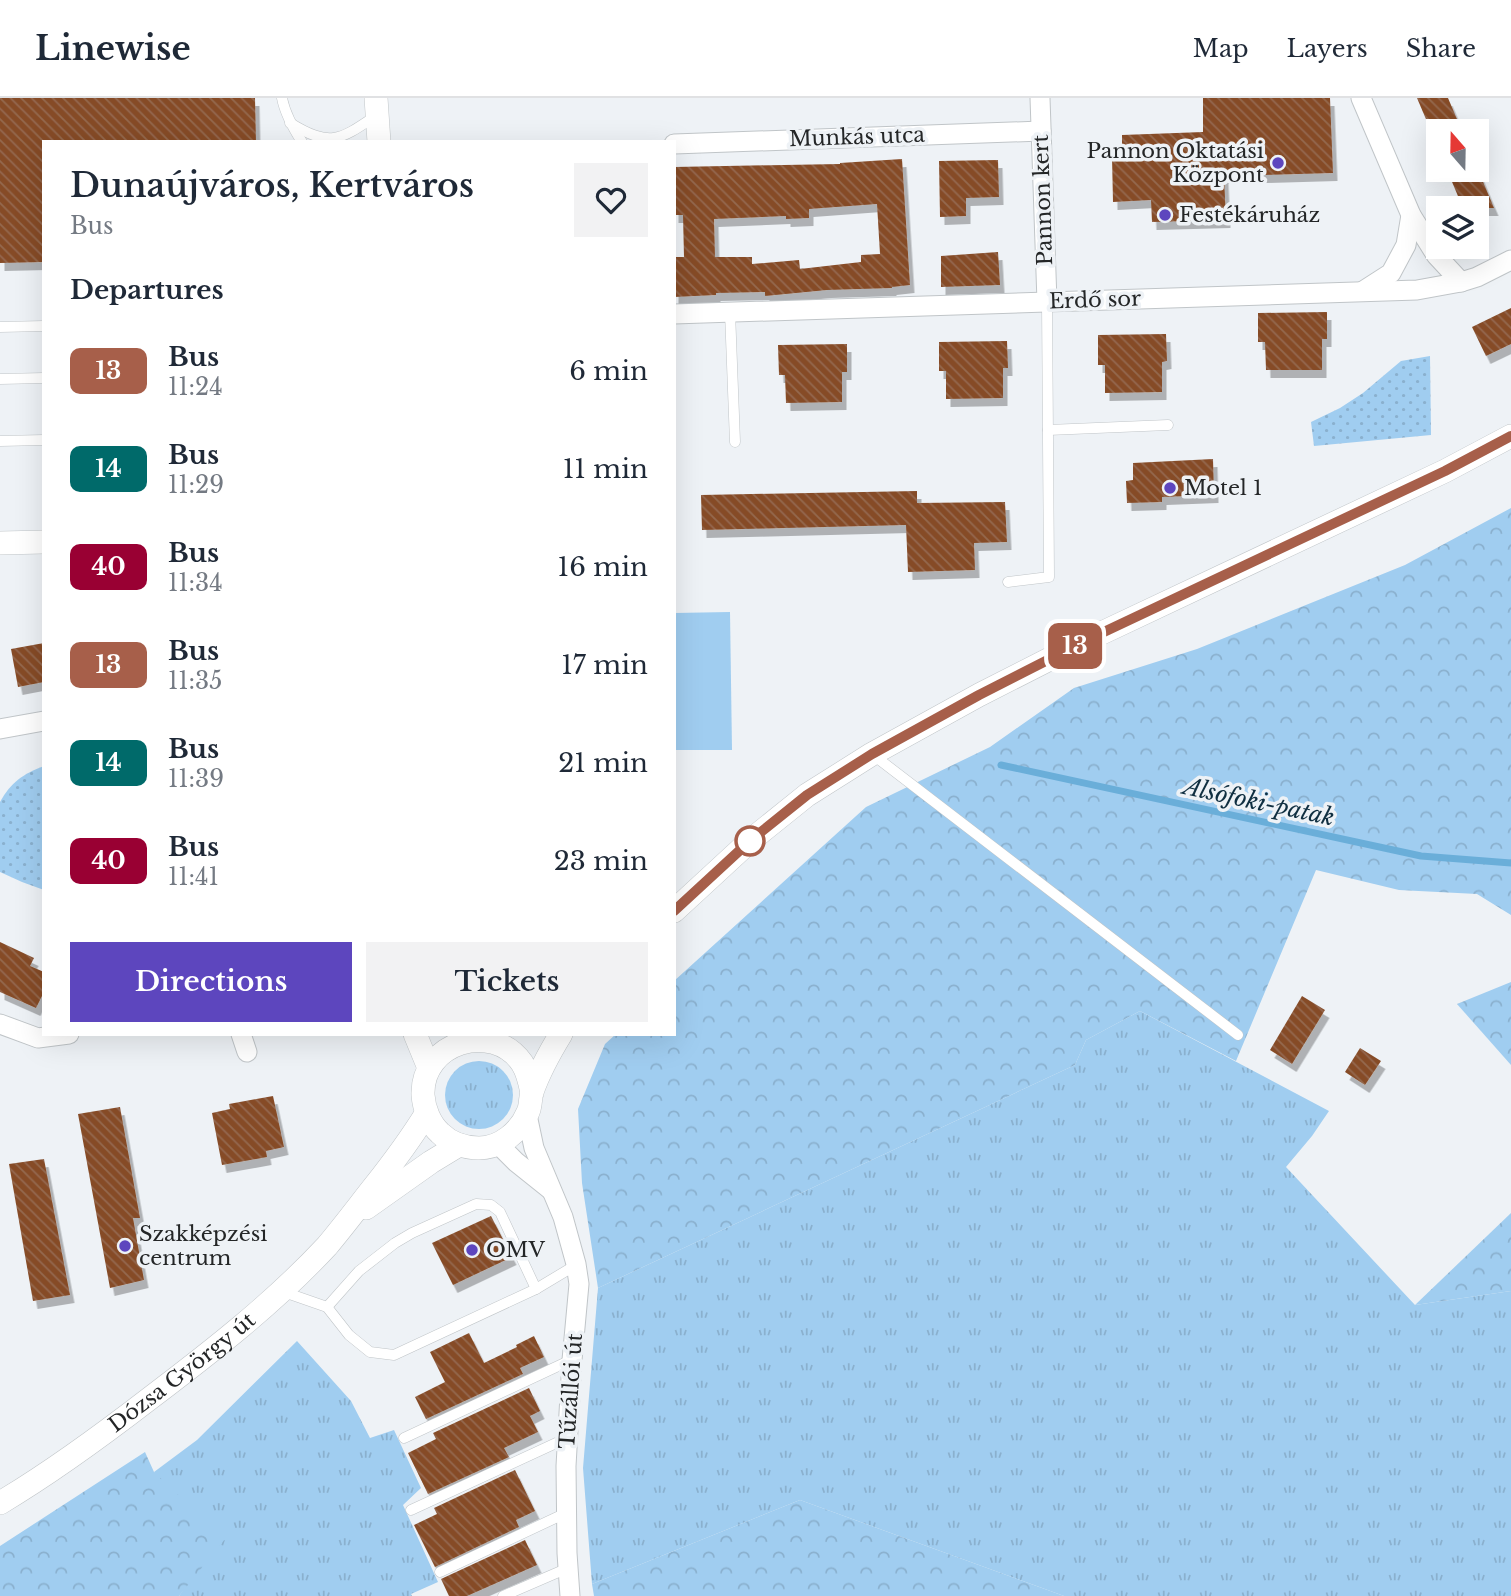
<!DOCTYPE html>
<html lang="en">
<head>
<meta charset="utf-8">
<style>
  :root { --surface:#fff; --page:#f2f2f3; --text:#1f2937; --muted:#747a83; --line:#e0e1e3; --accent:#5d46be }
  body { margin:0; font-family:"Libre Baskerville",serif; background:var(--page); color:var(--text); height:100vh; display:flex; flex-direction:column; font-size:26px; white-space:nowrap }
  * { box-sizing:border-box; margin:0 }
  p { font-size:23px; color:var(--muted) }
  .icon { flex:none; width:38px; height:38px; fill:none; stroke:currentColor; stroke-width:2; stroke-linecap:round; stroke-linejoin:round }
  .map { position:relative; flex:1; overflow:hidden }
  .drawer { position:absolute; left:42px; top:42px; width:634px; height:896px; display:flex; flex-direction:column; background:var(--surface); border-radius:0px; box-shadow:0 7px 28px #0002 }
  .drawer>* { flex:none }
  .badge { padding:0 14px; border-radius:10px; font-size:24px; line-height:46px }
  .needle { width:46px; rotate:340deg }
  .buttons { position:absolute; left:1426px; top:21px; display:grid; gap:14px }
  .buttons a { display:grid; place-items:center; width:63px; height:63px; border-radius:0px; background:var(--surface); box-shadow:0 7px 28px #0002; font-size:35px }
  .map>.badge { position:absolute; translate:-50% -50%; box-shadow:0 0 0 4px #fff }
  h2 { padding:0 28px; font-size:26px; line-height:63px }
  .round { display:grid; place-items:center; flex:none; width:74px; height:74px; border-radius:0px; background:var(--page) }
  .head { display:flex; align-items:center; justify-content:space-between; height:119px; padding:0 28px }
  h1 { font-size:33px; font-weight:600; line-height:52px }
  .action { display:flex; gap:14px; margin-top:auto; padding:14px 28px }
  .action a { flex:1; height:80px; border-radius:0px; background:var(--accent); color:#fff; font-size:28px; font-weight:600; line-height:80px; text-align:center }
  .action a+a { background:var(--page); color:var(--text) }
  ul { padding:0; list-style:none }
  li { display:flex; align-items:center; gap:21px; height:98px; padding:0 28px }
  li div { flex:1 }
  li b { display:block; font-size:26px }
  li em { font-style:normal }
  li .badge { min-width:77px; font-weight:700; text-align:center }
  header { display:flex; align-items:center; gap:42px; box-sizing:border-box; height:98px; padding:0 35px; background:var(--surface); border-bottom:2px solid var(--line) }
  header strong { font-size:33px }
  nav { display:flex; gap:38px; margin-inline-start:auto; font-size:24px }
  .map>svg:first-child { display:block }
  .grass { fill:url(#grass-tufts) }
  .forest { fill:url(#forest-crowns) }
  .park { fill:url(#park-dots) }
  .pitch { fill:#a0cdf0 }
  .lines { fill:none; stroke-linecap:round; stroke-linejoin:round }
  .stream { stroke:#6aaed9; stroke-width:7 }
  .building { fill:url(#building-back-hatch); fill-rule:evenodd; filter:url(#shadow) }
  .service-casing { stroke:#c0c5c8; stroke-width:11 }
  .minor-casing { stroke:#c0c5c8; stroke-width:21 }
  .tertiary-casing { stroke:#c0c5c8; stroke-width:24 }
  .service { stroke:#fff; stroke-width:10 }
  .minor { stroke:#fff; stroke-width:19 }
  .tertiary { stroke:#fff; stroke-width:23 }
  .line-casing { stroke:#fff; stroke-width:16 }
  .line { stroke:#a75f4a; stroke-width:10 }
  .poi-dot { fill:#5d46be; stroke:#eef2f6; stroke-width:2.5 }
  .stop-dot { fill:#fff; stroke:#a75f4a; stroke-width:3.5 }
  .labels { text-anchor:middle; stroke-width:7; stroke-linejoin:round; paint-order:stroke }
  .street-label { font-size:21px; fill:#242627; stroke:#eef2f6 }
  .poi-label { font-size:21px; fill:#242627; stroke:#eef2f6; text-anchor:start }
  .water-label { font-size:23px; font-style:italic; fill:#102f41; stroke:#eef2f6 }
</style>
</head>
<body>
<header>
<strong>Linewise</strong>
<nav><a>Map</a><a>Layers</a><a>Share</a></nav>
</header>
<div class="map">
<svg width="1511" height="1498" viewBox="0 0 1511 1498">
  <defs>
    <pattern id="grass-tufts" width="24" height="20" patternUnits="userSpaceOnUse" patternTransform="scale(1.75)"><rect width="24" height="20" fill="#a0cdf0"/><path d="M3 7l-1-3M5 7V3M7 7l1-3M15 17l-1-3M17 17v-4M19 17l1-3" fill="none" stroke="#8ab0ce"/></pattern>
    <pattern id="forest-crowns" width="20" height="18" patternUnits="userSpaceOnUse" patternTransform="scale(1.75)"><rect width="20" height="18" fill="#a0cdf0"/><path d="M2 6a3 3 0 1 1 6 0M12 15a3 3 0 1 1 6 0" fill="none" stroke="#8ab0ce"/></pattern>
    <pattern id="park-dots" width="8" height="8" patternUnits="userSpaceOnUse" patternTransform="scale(1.75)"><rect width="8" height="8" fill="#a0cdf0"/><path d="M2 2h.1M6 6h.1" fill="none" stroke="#8ab0ce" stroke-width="1.8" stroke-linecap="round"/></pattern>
    <pattern id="building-back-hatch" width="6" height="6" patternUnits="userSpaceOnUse" patternTransform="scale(1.75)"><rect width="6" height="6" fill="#864c28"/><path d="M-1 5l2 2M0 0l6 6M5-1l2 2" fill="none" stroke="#94684e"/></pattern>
    <filter id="shadow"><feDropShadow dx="4.5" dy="8" stdDeviation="0" flood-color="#0004"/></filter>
  </defs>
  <rect width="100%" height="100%" fill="#eef2f6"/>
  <!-- grass -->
  <g class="grass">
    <path d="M 1140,913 L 1329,1013 L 1312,1038 L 1286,1069 L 1415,1207 L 1511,1193 L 1511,1498 L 1064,1498 L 800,1402 L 592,1486 L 583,1370 L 598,1190 L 1075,967 L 1086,942 Z"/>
    <circle cx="479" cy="997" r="34"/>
    <path d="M 297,1243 L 351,1303 L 370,1340 L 394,1332 L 421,1390 L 403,1407 L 438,1484 L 411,1496 L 412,1498 L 179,1498 L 188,1485 L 154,1374 L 197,1342 Z"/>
  </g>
  <!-- forest -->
  <g class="forest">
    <path d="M 1511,410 L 1511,817 L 1477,796 L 1399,792 L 1316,772 L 1236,963 L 1140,913 L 1086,942 L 1075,967 L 598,1190 L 582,1085 L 578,1011 L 605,946 L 616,936 L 674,936 L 674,883 L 866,709 L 990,649 L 1074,590 L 1197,551 L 1405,467 Z"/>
    <path d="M 1511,884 L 1511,967 L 1457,906 Z"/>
    <path d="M 1511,1115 L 1511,1193 L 1415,1207 Z"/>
    <path d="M 145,1354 L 154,1374 L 225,1441 L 179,1498 L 0,1498 L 0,1448 Z"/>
    <path d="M 800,1402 L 1064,1498 L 594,1498 L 592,1486 Z"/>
  </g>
  <!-- park -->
  <g class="park">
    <path d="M 1430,258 L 1431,337 L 1314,348 L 1311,324 L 1340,310 L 1363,295 L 1401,263 Z"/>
    <path d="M 44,668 L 44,792 L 22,784 L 0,774 L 0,704 C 11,684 23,676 44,668 Z"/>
  </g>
  <!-- pitch -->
  <path class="pitch" d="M 730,514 L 732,652 L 674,652 L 674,515 Z"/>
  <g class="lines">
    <!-- stream -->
    <path class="stream" d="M 1001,667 L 1421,758 L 1511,765"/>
  </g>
  <!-- building -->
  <g class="building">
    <path d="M 0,0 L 255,0 L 256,44 L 44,44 L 44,164 L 0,165 Z"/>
    <path d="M 1203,0 L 1330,0 L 1333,75 L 1224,78 L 1226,122 L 1152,124 L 1151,102 L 1113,104 L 1112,59 L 1122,58 L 1122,37 L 1203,34 Z"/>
    <path d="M 1417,0 L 1448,0 L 1462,33 L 1431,33 Z"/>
    <path d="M 902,61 L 910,187 L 892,189 L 892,190 L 827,192 L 765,198 L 765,194 L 716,195 L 716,197 L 674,199 L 674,159 L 684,159 L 683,117 L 674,117 L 674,69 L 840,66 L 840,65 ZM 877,106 L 880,156 L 861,157 L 861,164 L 800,171 L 799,162 L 752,166 L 752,159 L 715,159 L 714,121 L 786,118 L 786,121 L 809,120 L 809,111 Z"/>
    <path d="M 998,62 L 999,99 L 966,100 L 966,118 L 940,119 L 939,63 Z"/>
    <path d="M 1447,72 L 1478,72 L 1494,110 L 1463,110 Z"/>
    <path d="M 998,154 L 1000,187 L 941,189 L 941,158 Z"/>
    <path d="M 1511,210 L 1511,246 L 1486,258 L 1472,229 Z"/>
    <path d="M 1327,214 L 1327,241 L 1322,241 L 1322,272 L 1266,272 L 1265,244 L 1258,244 L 1258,215 Z"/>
    <path d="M 1166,236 L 1167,263 L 1162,264 L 1162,294 L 1105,295 L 1105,267 L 1098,267 L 1098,237 Z"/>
    <path d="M 1007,243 L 1008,270 L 1003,270 L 1003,300 L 946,301 L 946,273 L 939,273 L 939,244 Z"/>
    <path d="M 847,246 L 847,274 L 842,274 L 842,304 L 786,305 L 785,277 L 779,277 L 778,247 Z"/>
    <path d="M 1213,361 L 1214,397 L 1162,399 L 1162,404 L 1127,405 L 1126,383 L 1133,382 L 1133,365 Z"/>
    <path d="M 917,393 L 917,405 L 1005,404 L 1007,444 L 974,445 L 975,472 L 908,474 L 906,427 L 702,432 L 701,397 Z"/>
    <path d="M 44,545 L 44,584 L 18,589 L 11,551 Z"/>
    <path d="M 0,844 L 34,860 L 30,868 L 44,874 L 44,894 L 36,910 L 0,894 Z"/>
    <path d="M 1302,898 L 1325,912 L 1292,966 L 1270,952 Z"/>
    <path d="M 1360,950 L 1381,963 L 1365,987 L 1345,974 Z"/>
    <path d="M 273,998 L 284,1049 L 266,1053 L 267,1059 L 222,1067 L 212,1015 L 230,1011 L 229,1006 Z"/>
    <path d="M 120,1009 L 140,1120 L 133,1120 L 144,1182 L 110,1190 L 78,1016 Z"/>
    <path d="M 44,1061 L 70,1197 L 33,1203 L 9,1066 Z"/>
    <path d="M 491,1118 L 512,1159 L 453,1187 L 432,1145 Z"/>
    <path d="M 469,1235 L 484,1265 L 517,1249 L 516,1247 L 534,1238 L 544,1259 L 520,1270 L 523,1276 L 426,1321 L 415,1299 L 445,1284 L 430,1254 Z"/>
    <path d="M 529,1290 L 540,1313 L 530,1318 L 538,1334 L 504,1350 L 509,1359 L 428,1396 L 408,1355 L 436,1341 L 433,1335 Z"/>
    <path d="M 515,1372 L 535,1413 L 516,1422 L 519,1429 L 435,1469 L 414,1427 L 437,1416 L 434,1410 Z"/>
    <path d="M 525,1442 L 537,1467 L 467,1498 L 449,1498 L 441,1481 Z"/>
  </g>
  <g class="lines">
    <defs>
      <g id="service">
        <path d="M 282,0 C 285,16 293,30 302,44"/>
        <path d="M 290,25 C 331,50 340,42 377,17"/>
        <path d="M 730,214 L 735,344"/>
        <path d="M 0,229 L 44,228"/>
        <path d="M 0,281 L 44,280"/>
        <path d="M 1048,332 L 1168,327"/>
        <path d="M 0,343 L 44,342"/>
        <path d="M 1008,484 L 1049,479 L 1047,204"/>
        <path d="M 872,656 L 1238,937"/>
        <path d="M 281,1193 L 327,1209 L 349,1237 L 370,1254 L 394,1257 L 536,1191 L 576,1167"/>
        <path d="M 327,1209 L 359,1173 L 395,1145 L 412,1135 L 476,1106 L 491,1107 L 500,1114 L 536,1191"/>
        <path d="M 404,1340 L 571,1262"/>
        <path d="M 411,1412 L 567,1340"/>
        <path d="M 440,1474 L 566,1415"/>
        <path d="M 503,1498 L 568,1470"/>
      </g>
      <g id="minor">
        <path d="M 1040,0 L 1047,204"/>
        <path d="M 1361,0 L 1411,117 L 1436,157 L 1461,184"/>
        <path d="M 674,46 L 1041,33"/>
        <path d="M 1363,193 L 1391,175 L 1406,147 L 1411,117"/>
        <path d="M 674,216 L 1417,192 L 1461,184 L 1477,179 L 1511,162"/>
        <path d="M 0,631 L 44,623"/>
        <path d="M 0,926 L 38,940 L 69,936"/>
        <path d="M 241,936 L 247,954"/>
        <path d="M 527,1017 L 534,1050 L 563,1119 L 576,1166 L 579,1186 L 572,1262 L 566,1368 L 567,1455 L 570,1498"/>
        <path d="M 498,1046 L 516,1064 L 551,1092"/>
      </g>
      <g id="tertiary">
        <path d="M 376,0 L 379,44"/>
        <path d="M 0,445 L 44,444"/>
        <path d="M 674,813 L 751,742 L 807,697 L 872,656 L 979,597 L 1089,541 L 1445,373 L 1511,338"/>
        <path d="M 415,936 L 429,970"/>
        <path d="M 532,995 C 530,985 528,974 522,965 C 492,922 421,945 423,997 C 424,1011 430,1026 440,1035 C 450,1045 465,1050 479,1050 C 500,1050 520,1034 528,1014 C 531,1008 530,1000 532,994 C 539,974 550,954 561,936"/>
        <path d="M 366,1110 L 431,1064 L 459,1047"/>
        <path id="s1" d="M 0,1405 C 52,1374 101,1338 149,1301 C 211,1254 274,1205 327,1148 C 343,1129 358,1109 373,1090 C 392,1066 410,1042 426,1016"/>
      </g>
    </defs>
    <!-- service casing -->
    <use href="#service" class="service-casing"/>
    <!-- minor casing -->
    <use href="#minor" class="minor-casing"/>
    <!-- tertiary casing -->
    <use href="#tertiary" class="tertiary-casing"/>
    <!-- service -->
    <use href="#service" class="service"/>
    <!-- minor -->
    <use href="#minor" class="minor"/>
    <!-- tertiary -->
    <use href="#tertiary" class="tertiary"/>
  </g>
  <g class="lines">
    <defs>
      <path id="line" d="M 674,813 L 751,742 L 807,697 L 872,656 L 979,597 L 1089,541 L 1445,373 L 1511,338"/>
    </defs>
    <!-- line casing -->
    <use href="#line" class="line-casing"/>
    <!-- line -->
    <use href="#line" class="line"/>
  </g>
  <!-- markers -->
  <g class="poi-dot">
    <circle cx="1278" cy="65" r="7"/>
    <circle cx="1165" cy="117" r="7"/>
    <circle cx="1170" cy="390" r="7"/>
    <circle cx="125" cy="1148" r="7"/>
    <circle cx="472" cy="1152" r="7"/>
  </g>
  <circle class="stop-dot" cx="750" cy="743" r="14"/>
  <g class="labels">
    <!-- street labels -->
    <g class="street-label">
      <text transform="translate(857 39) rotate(-2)" y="7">Munkás utca</text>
      <text transform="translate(1043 102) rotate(-92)" y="7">Pannon kert</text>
      <text transform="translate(1095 202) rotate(-2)" y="7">Erdő sor</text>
      <text dy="7" stroke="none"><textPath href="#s1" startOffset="224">Dózsa György út</textPath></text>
      <text transform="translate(571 1293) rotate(-86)" y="7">Tűzállói út</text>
    </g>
    <!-- poi labels -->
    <g class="poi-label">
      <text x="1264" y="60" text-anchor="end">Pannon Oktatási<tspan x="1264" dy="24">Központ</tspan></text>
      <text x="1179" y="124">Festékáruház</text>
      <text x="1184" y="397">Motel 1</text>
      <text x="139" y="1143">Szakképzési<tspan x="139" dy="24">centrum</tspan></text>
      <text x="486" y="1159">OMV</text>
    </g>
    <!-- water labels -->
    <g class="water-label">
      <text transform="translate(1259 704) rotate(12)" y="8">Alsófoki-patak</text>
    </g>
  </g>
</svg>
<div class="buttons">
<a><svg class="needle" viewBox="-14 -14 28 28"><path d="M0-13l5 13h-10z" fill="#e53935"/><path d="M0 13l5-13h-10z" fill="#747a83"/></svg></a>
<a><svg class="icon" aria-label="layers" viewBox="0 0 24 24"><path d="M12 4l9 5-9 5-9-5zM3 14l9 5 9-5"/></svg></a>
</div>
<b class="badge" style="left:1075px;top:548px;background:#a75f4a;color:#fff">13</b>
<section class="drawer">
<div class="head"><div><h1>Dunaújváros, Kertváros</h1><p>Bus</p></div><a class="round"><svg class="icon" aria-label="heart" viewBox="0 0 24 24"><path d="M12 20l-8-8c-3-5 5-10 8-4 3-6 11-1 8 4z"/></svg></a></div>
<h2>Departures</h2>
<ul>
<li><span class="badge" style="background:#a75f4a;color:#fff">13</span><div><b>Bus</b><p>11:24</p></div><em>6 min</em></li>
<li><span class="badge" style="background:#006a6a;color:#fff">14</span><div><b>Bus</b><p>11:29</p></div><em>11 min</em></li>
<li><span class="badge" style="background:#903;color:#fff">40</span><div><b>Bus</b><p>11:34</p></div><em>16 min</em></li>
<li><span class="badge" style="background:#a75f4a;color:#fff">13</span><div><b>Bus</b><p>11:35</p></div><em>17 min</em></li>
<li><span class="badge" style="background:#006a6a;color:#fff">14</span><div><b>Bus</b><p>11:39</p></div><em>21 min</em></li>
<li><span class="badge" style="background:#903;color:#fff">40</span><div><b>Bus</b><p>11:41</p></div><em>23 min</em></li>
</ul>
<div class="action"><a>Directions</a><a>Tickets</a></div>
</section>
</div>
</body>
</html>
